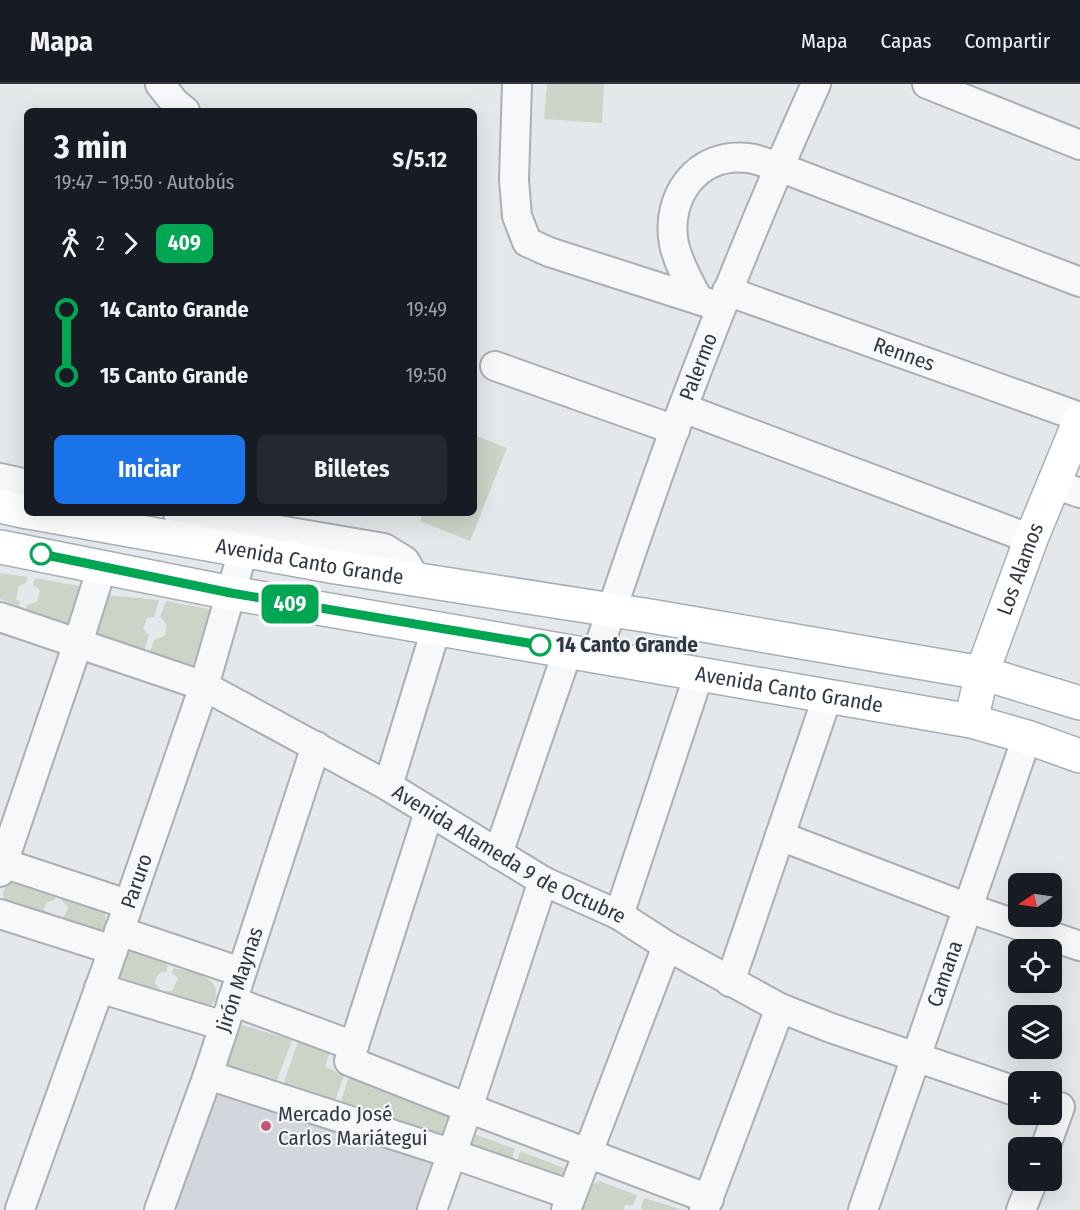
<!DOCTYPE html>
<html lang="es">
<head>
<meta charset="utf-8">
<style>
  :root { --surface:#171b24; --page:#242831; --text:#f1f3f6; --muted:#9ea1a6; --line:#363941; --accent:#1a73e8 }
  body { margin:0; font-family:"Fira Sans Condensed",sans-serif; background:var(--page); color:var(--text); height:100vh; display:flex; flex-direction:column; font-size:22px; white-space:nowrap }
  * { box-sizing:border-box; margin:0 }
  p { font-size:20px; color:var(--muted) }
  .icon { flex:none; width:33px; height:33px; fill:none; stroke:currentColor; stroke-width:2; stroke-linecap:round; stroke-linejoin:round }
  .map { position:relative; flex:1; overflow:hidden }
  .drawer { position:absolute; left:24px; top:24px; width:453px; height:408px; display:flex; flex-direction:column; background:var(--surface); border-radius:9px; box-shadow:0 6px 24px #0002 }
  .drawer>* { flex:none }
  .badge { padding:0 12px; border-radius:9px; font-size:21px; line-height:39px }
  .needle { width:39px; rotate:257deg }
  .controls { position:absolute; left:1008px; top:789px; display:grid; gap:12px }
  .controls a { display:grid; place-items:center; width:54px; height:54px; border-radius:9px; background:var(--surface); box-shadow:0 6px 24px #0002; font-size:30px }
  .map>.badge { position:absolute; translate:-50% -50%; box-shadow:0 0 0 3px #fff }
  .legs { display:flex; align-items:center; gap:9px; height:66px; padding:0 30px; font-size:20px }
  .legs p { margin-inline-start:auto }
  .summary { display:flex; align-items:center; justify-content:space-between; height:102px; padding:0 30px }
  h1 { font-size:33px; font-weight:700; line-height:45px }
  .button { display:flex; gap:12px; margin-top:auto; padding:12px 30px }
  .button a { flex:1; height:69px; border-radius:9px; background:var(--accent); color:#fff; font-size:24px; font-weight:700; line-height:69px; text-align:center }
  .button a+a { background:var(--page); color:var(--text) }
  ul { padding:0 30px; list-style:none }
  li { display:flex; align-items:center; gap:21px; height:66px; font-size:22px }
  li i { display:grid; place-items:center; width:9px; height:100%; margin:0 8px; background:currentColor }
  li i::after { content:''; width:15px; height:15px; margin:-8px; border:4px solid; border-radius:50%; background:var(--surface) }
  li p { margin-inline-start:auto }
  li:first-child i { background:linear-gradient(#0000 50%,currentColor 0) }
  li:last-child i { background:linear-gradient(currentColor 50%,#0000 0) }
  header { display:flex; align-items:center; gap:36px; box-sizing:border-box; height:84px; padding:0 30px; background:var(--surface); border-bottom:2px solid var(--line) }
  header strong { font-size:28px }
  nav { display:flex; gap:33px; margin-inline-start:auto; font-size:21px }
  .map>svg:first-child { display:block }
  .built { fill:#d3d7dd }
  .green { fill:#ccd4c7 }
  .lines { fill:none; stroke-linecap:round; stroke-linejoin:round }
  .street-casing { stroke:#aaafb5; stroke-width:32 }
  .secondary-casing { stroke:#aaafb5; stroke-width:36 }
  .primary-casing { stroke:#a5aeb6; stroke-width:36 }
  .street { stroke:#f7f8fa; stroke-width:28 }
  .secondary { stroke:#fff; stroke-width:33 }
  .primary { stroke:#fff; stroke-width:33 }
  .line-1-casing { stroke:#fff; stroke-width:14 }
  .line-1 { stroke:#00a651; stroke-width:9 }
  .stop-1-dot { fill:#fff; stroke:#00a651; stroke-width:3 }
  .poi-dot { fill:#c35773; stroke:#f4f6f8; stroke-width:2 }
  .labels { text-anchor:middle; stroke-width:4.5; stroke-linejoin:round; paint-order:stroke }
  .street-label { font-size:21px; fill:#2e3742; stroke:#f4f6f8 }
  .stop-label { font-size:21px; font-weight:bold; fill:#2e3742; stroke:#f4f6f8; text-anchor:start }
  .poi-label { font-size:21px; fill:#2e3742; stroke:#f4f6f8; text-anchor:start }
</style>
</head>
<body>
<header>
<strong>Mapa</strong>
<nav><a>Mapa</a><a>Capas</a><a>Compartir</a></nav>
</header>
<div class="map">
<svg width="1080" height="1126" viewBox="0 0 1080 1126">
  <rect width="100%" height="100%" fill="#e5e8eb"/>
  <!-- built -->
  <path class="built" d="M 216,1003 L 444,1081 L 428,1126 L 170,1126 Z"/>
  <!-- green -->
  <g class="green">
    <path d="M 547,0 L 604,0 L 602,39 L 544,35 Z"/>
    <path d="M 474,351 L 507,364 L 470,457 L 420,437 L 423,429 L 474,429 Z"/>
    <path d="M 0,489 L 28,493 L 26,499 L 19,502 L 16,515 L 20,519 L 19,522 L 0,515 Z"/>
    <path d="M 35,494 L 85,503 L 74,542 L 26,526 L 27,521 L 37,518 L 40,506 L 33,501 Z"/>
    <path d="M 108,511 L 159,516 L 154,533 L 147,534 L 143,545 L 149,551 L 144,568 L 95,549 Z"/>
    <path d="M 166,517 L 215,526 L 196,586 L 149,570 L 154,556 L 165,552 L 167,541 L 160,532 Z"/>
    <path d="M 14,796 L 58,806 L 55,815 L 46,819 L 44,825 L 48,830 L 46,838 L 6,821 C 1,810 3,801 14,796 Z"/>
    <path d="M 64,810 L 104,827 C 107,837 107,842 100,848 L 52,840 L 55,832 L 61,834 L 65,831 L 68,823 L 62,817 Z"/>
    <path d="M 128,867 L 136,868 L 168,881 L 166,888 L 161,888 L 157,892 L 155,899 L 159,905 L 157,912 L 115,894 L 121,870 Z"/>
    <path d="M 174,884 C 189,888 218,891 216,911 C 216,919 211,922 204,926 L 163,913 L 165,907 L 172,907 L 178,894 L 172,889 Z"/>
    <path d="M 236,939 L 292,956 L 276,999 L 227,984 L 223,980 Z"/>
    <path d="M 298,957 L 330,967 L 325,983 L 344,991 L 334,1020 L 283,1002 Z"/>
    <path d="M 349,993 L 449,1032 L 442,1056 L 339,1022 Z"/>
    <path d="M 469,1050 L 474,1050 L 515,1065 L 510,1082 L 470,1067 Z"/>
    <path d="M 520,1067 L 564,1084 L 567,1089 L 563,1096 L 516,1082 Z"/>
    <path d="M 599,1097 L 637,1111 L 633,1121 L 625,1121 L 624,1126 L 582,1126 L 589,1103 Z"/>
    <path d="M 644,1114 L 683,1126 L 643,1126 L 641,1124 Z"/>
  </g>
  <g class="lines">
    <defs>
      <g id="street">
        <path d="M 160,0 L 175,19 L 185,27"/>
        <path d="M 517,0 L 514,96 L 517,132 L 527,158 L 549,168 L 708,219"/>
        <path d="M 927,0 L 1080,61"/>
        <path id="s1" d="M 727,207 L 1080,333"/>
        <path d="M 698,215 C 689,198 678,179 674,160 C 665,113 697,68 748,74 C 758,75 769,80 779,83 L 1080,198"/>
        <path d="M 495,282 L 675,346"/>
        <path d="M 683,324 L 1031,455"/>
        <path d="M 0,394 L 27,400"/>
        <path d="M 1054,400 L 1080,409"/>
        <path d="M 178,429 L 384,464 L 405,477 L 416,496"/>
        <path id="s2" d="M 0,533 L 204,602 L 388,702 L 543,797 L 619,831 L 667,862 L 780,924 L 831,944 L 1018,1008"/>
        <path id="s3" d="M 596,571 C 625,488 652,405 683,323 C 724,214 768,106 816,0"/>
        <path d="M 388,702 L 436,545"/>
        <path d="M 429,728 L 349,977 L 468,1024 L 709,1115"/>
        <path d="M 780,752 L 968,824 L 1080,862"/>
        <path d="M 498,770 L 568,566"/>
        <path d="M 0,778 L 127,820"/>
        <path d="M 0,788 L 78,559 L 102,483"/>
        <path d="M 0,830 L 113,866"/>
        <path d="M 619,831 L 699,590"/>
        <path d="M 119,847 L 241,888"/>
        <path d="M 730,898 L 827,614"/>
        <path d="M 99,904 L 224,942"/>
        <path d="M 232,917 L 354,962"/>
        <path d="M 208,991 L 453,1070 L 571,1111"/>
        <path d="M 1045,1064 L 1060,1023"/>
        <path id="s4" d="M 20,1125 L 107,883 L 204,602 L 243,467"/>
        <path id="s5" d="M 159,1126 L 208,991 L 316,662"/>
        <path d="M 432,1126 L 468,1024 L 543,797"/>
        <path d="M 566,1126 L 667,862"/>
        <path d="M 704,1126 L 780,924"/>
        <path id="s6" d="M 863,1126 L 1027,653"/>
        <path d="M 1021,1126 L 1033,1096"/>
      </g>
      <g id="secondary">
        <path id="s7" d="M 971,637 L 982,589 L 1031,455 L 1080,336"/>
      </g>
      <g id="primary">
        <path d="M 0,422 L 27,428"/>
        <path id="s8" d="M 34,429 L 336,483 L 650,532 L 982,589 L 1080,619"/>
        <path id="s9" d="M 0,463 L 231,509 L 971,637 L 1027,653 L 1080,672"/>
      </g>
    </defs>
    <!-- street casing -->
    <use href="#street" class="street-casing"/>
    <!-- secondary casing -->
    <use href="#secondary" class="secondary-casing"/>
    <!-- primary casing -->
    <use href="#primary" class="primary-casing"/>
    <!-- street -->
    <use href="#street" class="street"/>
    <!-- secondary -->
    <use href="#secondary" class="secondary"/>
    <!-- primary -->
    <use href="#primary" class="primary"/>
  </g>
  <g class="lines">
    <defs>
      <path id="line-1" d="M 41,470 L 231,509 L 540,561"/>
    </defs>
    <!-- line-1 casing -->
    <use href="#line-1" class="line-1-casing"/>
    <!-- line-1 -->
    <use href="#line-1" class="line-1"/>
  </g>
  <!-- markers -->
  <g class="stop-1-dot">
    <circle cx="41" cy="470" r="10"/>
    <circle cx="540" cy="561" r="10"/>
  </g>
  <circle class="poi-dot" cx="266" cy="1042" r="6"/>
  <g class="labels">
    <!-- street labels -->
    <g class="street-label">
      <text dy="7" stroke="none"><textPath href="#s1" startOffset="188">Rennes</textPath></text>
      <text dy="7" stroke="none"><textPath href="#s3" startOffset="306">Palermo</textPath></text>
      <text dy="7" stroke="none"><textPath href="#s8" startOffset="280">Avenida Canto Grande</textPath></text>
      <text dy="7" stroke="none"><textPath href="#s7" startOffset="160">Los Alamos</textPath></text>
      <text dy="7" stroke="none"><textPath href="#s9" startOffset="802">Avenida Canto Grande</textPath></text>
      <text dy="7" stroke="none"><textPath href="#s2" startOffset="564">Avenida Alameda 9 de Octubre</textPath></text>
      <text dy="7" stroke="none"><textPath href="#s4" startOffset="348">Paruro</textPath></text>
      <text dy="7" stroke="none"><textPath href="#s6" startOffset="250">Camana</textPath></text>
      <text dy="7" stroke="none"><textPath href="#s5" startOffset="244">Jirón Maynas</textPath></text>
    </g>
    <!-- stop labels -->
    <g class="stop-label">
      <text x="556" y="568">14 Canto Grande</text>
    </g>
    <!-- poi labels -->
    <g class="poi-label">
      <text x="278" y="1037">Mercado José<tspan x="278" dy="24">Carlos Mariátegui</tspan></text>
    </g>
  </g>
</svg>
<div class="controls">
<a><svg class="needle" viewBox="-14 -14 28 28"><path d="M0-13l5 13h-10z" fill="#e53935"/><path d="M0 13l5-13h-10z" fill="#9ea1a6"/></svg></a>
<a><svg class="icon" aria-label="locate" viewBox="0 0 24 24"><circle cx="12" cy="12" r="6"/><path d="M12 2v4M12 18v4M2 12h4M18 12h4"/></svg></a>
<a><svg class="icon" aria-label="layers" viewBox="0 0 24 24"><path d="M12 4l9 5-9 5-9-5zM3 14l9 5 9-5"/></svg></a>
<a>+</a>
<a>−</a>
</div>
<b class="badge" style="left:290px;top:520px;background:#00a651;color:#fff">409</b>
<section class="drawer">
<div class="summary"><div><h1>3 min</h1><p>19:47 – 19:50 · Autobús</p></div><b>S/5.12</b></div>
<div class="legs"><svg class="icon" aria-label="walk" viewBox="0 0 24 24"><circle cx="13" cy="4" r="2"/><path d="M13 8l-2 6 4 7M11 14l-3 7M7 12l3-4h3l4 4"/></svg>2<svg class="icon" aria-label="forward" viewBox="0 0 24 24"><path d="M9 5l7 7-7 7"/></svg><b class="badge" style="background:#00a651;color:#fff">409</b></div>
<ul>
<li><i style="color:#00a651"></i><b>14 Canto Grande</b><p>19:49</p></li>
<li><i style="color:#00a651"></i><b>15 Canto Grande</b><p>19:50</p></li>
</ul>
<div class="button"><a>Iniciar</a><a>Billetes</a></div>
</section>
</div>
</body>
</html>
